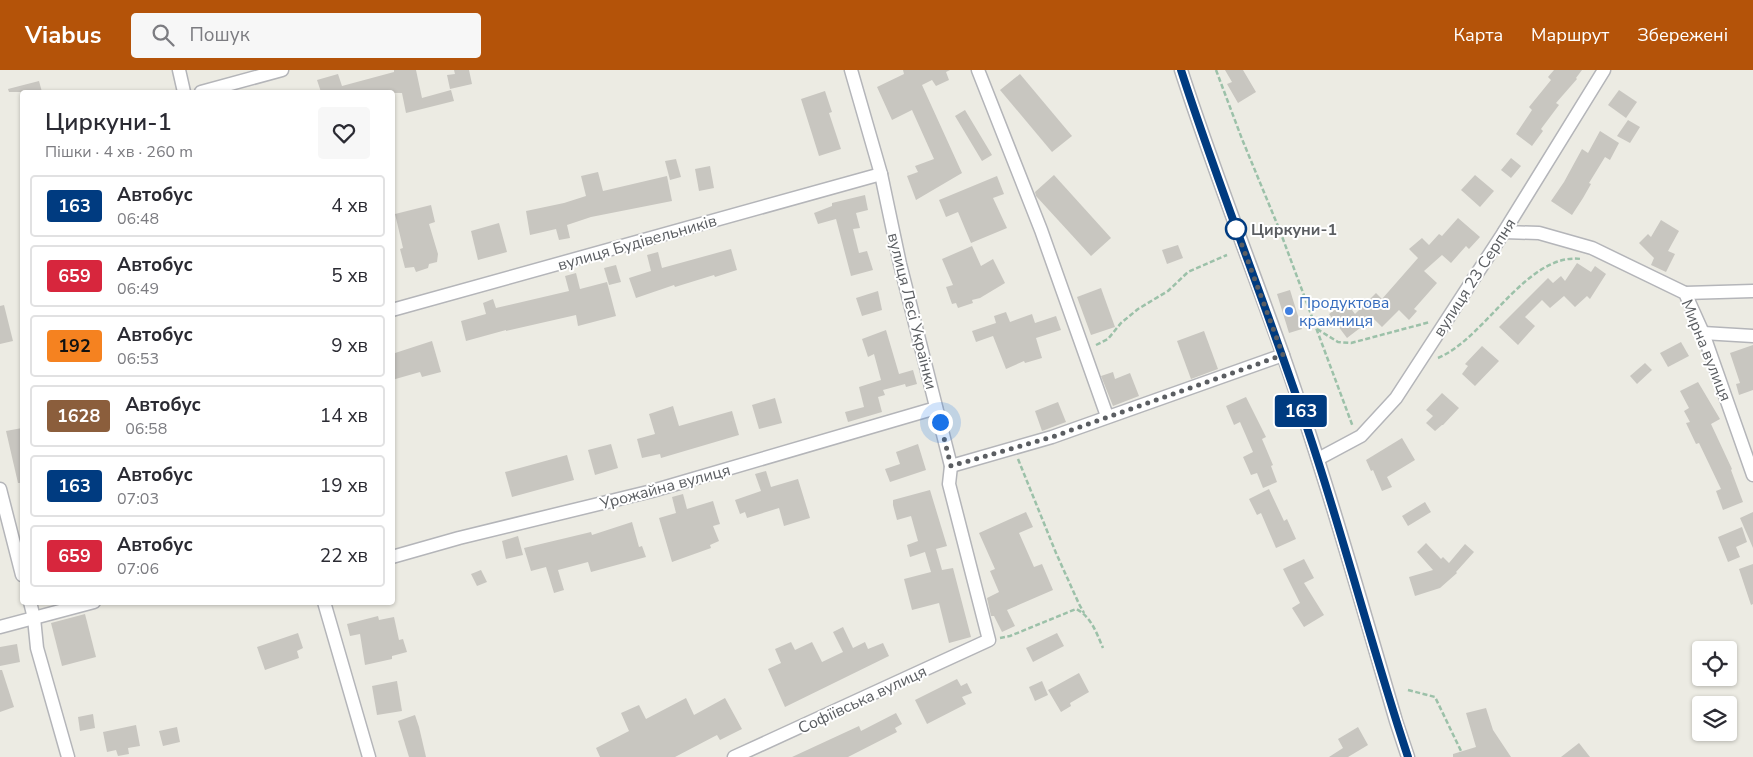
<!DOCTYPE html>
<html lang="uk">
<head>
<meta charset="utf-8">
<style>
  :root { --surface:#fff; --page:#f7f7f7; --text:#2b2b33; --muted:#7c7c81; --line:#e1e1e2; --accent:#b45309 }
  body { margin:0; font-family:"Nunito Sans",sans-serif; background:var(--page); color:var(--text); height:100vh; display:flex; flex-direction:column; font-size:19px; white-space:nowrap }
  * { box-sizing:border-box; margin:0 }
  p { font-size:16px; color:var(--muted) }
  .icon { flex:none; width:28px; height:28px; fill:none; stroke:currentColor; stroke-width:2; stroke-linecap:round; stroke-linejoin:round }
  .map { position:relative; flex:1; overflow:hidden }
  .sheet { position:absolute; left:20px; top:20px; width:375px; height:515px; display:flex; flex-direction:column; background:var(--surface); border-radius:5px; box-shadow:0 1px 4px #0004 }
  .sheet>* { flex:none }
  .badge { padding:0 10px; border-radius:4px; font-size:18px; line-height:32px }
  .tools { position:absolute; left:1692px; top:571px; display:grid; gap:10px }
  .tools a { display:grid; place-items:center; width:45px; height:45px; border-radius:5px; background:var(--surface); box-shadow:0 1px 4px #0004; font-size:25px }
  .you { position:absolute; width:25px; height:25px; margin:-12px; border:4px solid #fff; border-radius:50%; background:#1a73e8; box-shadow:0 0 0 8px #1a73e833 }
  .map>.badge { position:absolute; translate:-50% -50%; box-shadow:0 0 0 2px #fff }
  .round { display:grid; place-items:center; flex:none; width:52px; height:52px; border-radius:5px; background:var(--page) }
  .headline { display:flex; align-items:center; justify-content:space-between; height:85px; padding:0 25px }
  h1 { font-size:24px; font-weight:600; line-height:38px }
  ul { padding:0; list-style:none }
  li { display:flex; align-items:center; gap:15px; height:62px; margin:0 10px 8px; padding:0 15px; border:2px solid var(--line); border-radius:5px }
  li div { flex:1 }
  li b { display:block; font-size:19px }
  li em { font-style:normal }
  li .badge { min-width:55px; font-weight:700; text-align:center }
  header { display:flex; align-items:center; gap:30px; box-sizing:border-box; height:70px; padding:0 25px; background:var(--accent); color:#fff }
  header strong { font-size:24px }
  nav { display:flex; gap:28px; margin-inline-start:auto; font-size:18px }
  .search { width:350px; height:45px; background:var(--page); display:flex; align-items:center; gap:12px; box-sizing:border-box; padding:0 18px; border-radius:5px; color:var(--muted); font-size:19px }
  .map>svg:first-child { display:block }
  .building { fill:#c8c6c0 }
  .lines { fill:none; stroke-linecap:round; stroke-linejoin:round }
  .minor-casing { stroke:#b4b5b9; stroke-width:15 }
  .path { stroke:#9cc1a9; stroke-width:2.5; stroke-dasharray:5 2.5; stroke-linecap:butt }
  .minor { stroke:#fff; stroke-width:12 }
  .line-casing { stroke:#fff; stroke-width:11 }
  .line { stroke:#003b80; stroke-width:8 }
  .walk { stroke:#5b5e62; stroke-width:5; stroke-dasharray:0 9 }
  .stop-dot { fill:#fff; stroke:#003b80; stroke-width:2.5 }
  .shop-dot { fill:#3f7fe0; stroke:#fff; stroke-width:2 }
  .labels { text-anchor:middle; stroke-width:4; stroke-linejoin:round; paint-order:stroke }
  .stop-label { font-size:16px; font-weight:bold; fill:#5b5e62; stroke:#fff; text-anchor:start }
  .street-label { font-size:16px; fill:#5b5e62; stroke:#fff }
  .shop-label { font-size:16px; fill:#366cbe; stroke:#fff; text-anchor:start }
</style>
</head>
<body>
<header>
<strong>Viabus</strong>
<div class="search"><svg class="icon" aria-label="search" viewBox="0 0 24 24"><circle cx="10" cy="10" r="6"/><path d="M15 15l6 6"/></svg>Пошук</div>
<nav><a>Карта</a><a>Маршрут</a><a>Збережені</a></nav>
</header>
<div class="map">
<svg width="1753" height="687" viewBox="0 0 1753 687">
  <rect width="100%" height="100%" fill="#ecebe3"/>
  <!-- building -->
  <g class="building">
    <path d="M 394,0 L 416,0 L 422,28 L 451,20 L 454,31 L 406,43 L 402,23 L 321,22 L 317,10 L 338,4 L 342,16 L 394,2 Z"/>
    <path d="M 454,0 L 469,0 L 472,14 L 450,19 L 447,5 L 455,4 Z"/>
    <path d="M 903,0 L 950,0 L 946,2 L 949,10 L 936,16 L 932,10 L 922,15 L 962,103 L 916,130 L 907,106 L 918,102 L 915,96 L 934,89 L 912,40 L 892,50 L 877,17 L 904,4 Z"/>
    <path d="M 1225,0 L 1243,0 L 1256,22 L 1238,33 L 1227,14 L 1232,12 Z"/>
    <path d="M 1554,0 L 1582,0 L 1576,8 L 1577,9 L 1556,33 L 1559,35 L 1541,59 L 1543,61 L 1532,76 L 1516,64 L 1532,40 L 1529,37 L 1551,10 L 1548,7 Z"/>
    <path d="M 1020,4 L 1072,66 L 1052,82 L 1000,20 Z"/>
    <path d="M 39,11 L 42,22 L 9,22 L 8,19 Z"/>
    <path d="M 1619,20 L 1637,32 L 1626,48 L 1608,35 Z"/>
    <path d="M 825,21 L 832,42 L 829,43 L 841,79 L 819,86 L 801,29 Z"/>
    <path d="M 965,40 L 992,85 L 982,91 L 955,46 Z"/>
    <path d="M 1628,50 L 1640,57 L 1630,73 L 1617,66 Z"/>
    <path d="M 1600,61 L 1619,73 L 1610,90 L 1605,87 L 1589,113 L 1591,114 L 1583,128 L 1572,145 L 1551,131 L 1564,112 L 1582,79 L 1588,83 Z"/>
    <path d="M 1511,88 L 1521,96 L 1511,108 L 1501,100 Z"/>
    <path d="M 676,89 L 681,107 L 670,110 L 665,91 Z"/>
    <path d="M 710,96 L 714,118 L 699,121 L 695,99 Z"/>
    <path d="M 598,102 L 603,121 L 667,106 L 672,131 L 591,147 L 567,155 L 570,168 L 559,170 L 556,159 L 530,165 L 526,141 L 564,133 L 586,126 L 581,106 Z"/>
    <path d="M 1054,105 L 1111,168 L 1091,186 L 1036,126 L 1035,122 Z"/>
    <path d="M 1475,105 L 1494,121 L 1480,137 L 1461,120 Z"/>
    <path d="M 997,106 L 1004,124 L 993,128 L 1007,158 L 971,173 L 958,142 L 946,147 L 939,130 Z"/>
    <path d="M 865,125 L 868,140 L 856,143 L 860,158 L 853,159 L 859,183 L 867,181 L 873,200 L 851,206 L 836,149 L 818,154 L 814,143 L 832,136 L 832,133 Z"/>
    <path d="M 431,135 L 435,152 L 429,154 L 438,184 L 437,192 L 429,194 L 428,198 L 416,202 L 414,197 L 405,198 L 400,179 L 403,178 L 395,144 Z"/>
    <path d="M 1458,148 L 1480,167 L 1469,179 L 1466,176 L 1451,193 L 1442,185 L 1424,201 L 1437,213 L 1414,239 L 1417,241 L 1409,250 L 1399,240 L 1382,257 L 1373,248 L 1347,268 L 1329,244 L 1346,232 L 1355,244 L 1376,223 L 1382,229 L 1418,188 L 1409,179 L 1422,168 L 1429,175 L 1439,164 L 1442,166 Z"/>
    <path d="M 1661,150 L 1679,161 L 1668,181 L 1675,184 L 1666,202 L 1651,195 L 1654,188 L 1639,173 L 1648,164 L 1651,167 Z"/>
    <path d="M 499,153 L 507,182 L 478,190 L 471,161 Z"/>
    <path d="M 1178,175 L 1183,188 L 1167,194 L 1162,180 Z"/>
    <path d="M 972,176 L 981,196 L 993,189 L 1005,213 L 980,228 L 972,230 L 973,233 L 958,238 L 956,233 L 952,234 L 946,217 L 953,215 L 942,189 Z"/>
    <path d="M 731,179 L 737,200 L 715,207 L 714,205 L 675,217 L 674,215 L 636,228 L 629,208 L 651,201 L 647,185 L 658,182 L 662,198 Z"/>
    <path d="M 1577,193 L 1591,202 L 1595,196 L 1606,204 L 1590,229 L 1587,226 L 1575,237 L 1564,226 L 1550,238 L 1542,230 L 1525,247 L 1535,256 L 1518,275 L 1499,257 L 1548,208 L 1553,213 L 1561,206 L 1565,211 Z"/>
    <path d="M 616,195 L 621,212 L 609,215 L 604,198 Z"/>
    <path d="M 576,203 L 580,219 L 607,212 L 616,246 L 578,256 L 576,245 L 506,261 L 506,260 L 466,271 L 461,251 L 486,244 L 483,233 L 493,229 L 496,238 L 569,221 L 565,206 Z"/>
    <path d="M 1101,218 L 1115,257 L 1091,265 L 1077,227 Z"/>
    <path d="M 1290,220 L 1302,259 L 1289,263 L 1277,224 Z"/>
    <path d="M 878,221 L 882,240 L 862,246 L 856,228 Z"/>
    <path d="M 4,235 L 13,271 L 0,274 L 0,236 Z"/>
    <path d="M 1006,242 L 1010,252 L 1032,244 L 1035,253 L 1056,246 L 1061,260 L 1036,268 L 1042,288 L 1025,293 L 1024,291 L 1006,299 L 993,266 L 976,272 L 972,261 L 996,253 L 994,246 Z"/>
    <path d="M 886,260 L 899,304 L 913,300 L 917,314 L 906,317 L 905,314 L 883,320 L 885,325 L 878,327 L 882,342 L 848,352 L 845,342 L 864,337 L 859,317 L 881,310 L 874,284 L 868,287 L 862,269 Z"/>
    <path d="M 1204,261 L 1218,299 L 1191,309 L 1177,271 Z"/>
    <path d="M 432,271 L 441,302 L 422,307 L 420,302 L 392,310 L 392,284 Z"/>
    <path d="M 1681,272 L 1689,286 L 1668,297 L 1660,283 Z"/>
    <path d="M 1753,275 L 1753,320 L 1739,325 L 1736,314 L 1740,313 L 1730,283 Z"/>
    <path d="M 1482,276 L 1499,291 L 1475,316 L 1462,304 L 1468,296 L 1465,294 Z"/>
    <path d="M 1645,293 L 1652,300 L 1637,314 L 1630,306 Z"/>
    <path d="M 1113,302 L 1115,309 L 1130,303 L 1139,326 L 1113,336 L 1101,306 Z"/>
    <path d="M 1698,312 L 1720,349 L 1711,354 L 1732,399 L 1731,400 L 1743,432 L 1723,440 L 1716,421 L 1721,419 L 1699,373 L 1696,374 L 1686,353 L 1690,352 L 1684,341 L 1689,338 L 1680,321 Z"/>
    <path d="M 1442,323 L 1459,338 L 1443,355 L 1442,355 L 1435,361 L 1426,353 L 1433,346 L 1426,340 Z"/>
    <path d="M 1246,327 L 1266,367 L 1262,369 L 1273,395 L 1271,396 L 1277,412 L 1263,418 L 1257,403 L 1251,405 L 1243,387 L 1253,382 L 1240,352 L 1234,355 L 1226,336 Z"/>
    <path d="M 775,328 L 782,353 L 759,359 L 752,335 Z"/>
    <path d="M 1058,332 L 1066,352 L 1042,361 L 1035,341 Z"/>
    <path d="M 673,336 L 679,356 L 732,341 L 739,365 L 661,388 L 660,384 L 642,388 L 637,369 L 655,364 L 649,344 Z"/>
    <path d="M 22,358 L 22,413 L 18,413 L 6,361 Z"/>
    <path d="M 1402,368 L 1415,390 L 1387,407 L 1392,417 L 1382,421 L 1373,400 L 1371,401 L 1366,390 Z"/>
    <path d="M 611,374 L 618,398 L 595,405 L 588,380 Z"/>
    <path d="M 918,374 L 926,400 L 890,412 L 885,399 L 900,394 L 896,382 Z"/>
    <path d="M 567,385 L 574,410 L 512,427 L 505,402 Z"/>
    <path d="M 766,401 L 771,417 L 798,409 L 810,448 L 784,456 L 779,438 L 747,448 L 745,442 L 740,444 L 735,430 L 761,421 L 755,404 Z"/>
    <path d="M 1269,419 L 1284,451 L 1287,449 L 1296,469 L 1276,478 L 1261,443 L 1257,445 L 1249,429 Z"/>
    <path d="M 930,420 L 947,476 L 936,479 L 942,500 L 953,498 L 971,567 L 949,573 L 939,533 L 912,540 L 904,509 L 931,502 L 925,482 L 910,487 L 907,475 L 918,471 L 911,446 L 897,450 L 893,435 L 893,430 Z"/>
    <path d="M 683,424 L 687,439 L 713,431 L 720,454 L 713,456 L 719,471 L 710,475 L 711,478 L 672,492 L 659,448 L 676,443 L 672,427 Z"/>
    <path d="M 1425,432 L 1431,442 L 1408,456 L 1402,446 Z"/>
    <path d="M 1026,442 L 1033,457 L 1019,463 L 1034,497 L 1042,494 L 1053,520 L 1007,540 L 1015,556 L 1002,562 L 994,546 L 991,546 L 987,528 L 999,522 L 990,501 L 995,499 L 979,463 Z"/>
    <path d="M 1753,442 L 1753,478 L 1740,448 Z"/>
    <path d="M 632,452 L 639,477 L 642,476 L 646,487 L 591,502 L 588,492 L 558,500 L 564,520 L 554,523 L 546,497 L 531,501 L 524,478 L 591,462 L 592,465 Z"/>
    <path d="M 1742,457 L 1747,472 L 1736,477 L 1740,487 L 1728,492 L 1718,467 Z"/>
    <path d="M 518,466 L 523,485 L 506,489 L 502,471 Z"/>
    <path d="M 1426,473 L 1441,489 L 1443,487 L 1449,493 L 1465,474 L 1474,482 L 1456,502 L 1457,503 L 1440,518 L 1415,526 L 1409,507 L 1433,500 L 1417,482 Z"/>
    <path d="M 1304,489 L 1314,508 L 1304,513 L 1324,545 L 1304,557 L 1292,538 L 1300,533 L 1283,499 Z"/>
    <path d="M 1753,494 L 1753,534 L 1751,535 L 1739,499 Z"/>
    <path d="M 481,500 L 487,512 L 477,516 L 471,504 Z"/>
    <path d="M 85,544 L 96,587 L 62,596 L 51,553 Z"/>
    <path d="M 378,546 L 379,550 L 394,547 L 399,570 L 403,569 L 407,582 L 392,586 L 392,589 L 365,595 L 360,564 L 350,566 L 347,554 Z"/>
    <path d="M 843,557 L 853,578 L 865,572 L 868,579 L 883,573 L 889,586 L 785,637 L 768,599 L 781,593 L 775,579 L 791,572 L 795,580 L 812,572 L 822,592 L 843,582 L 833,562 Z"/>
    <path d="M 298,563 L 303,578 L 297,581 L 299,588 L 265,600 L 257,577 Z"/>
    <path d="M 1057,563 L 1064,576 L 1033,592 L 1026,578 Z"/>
    <path d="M 17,574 L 20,592 L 0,596 L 0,577 Z"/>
    <path d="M 0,600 L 2,600 L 14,637 L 0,642 Z"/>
    <path d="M 1079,603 L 1089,622 L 1070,633 L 1071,636 L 1061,642 L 1048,620 Z"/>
    <path d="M 957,609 L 961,616 L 967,613 L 972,623 L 962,627 L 966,634 L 927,654 L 915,630 Z"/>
    <path d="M 397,611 L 402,641 L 377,645 L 372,616 Z"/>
    <path d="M 1042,611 L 1048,625 L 1035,631 L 1029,617 Z"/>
    <path d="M 686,628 L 694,645 L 725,628 L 742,659 L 720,670 L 717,665 L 675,687 L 600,687 L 596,678 L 629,661 L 621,643 L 639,635 L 646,649 Z"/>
    <path d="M 1486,638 L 1493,660 L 1511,687 L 1453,687 L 1453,684 L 1476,677 L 1466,643 Z"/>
    <path d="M 896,643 L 902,654 L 895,658 L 897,662 L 848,687 L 792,687 L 859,656 L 861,661 Z"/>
    <path d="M 93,644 L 95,658 L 80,661 L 78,647 Z"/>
    <path d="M 415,645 L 419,657 L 426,687 L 409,687 L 398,651 Z"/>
    <path d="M 136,655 L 140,676 L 128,678 L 129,684 L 118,686 L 116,680 L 107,682 L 103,662 Z"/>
    <path d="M 177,657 L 180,672 L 163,676 L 159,661 Z"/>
    <path d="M 1358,657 L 1368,675 L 1348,687 L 1329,687 L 1343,678 L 1338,669 Z"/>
    <path d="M 1579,673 L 1590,687 L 1561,687 Z"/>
  </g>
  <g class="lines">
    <defs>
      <g id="minor">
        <path d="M 179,0 L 184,22"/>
        <path d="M 978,0 L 1041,160 L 1107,346"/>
        <path d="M 1181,0 C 1212,96 1249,190 1283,285 C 1325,405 1360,528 1396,651 L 1408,687"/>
        <path d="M 201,22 L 282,0"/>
        <path d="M 1504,162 L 1539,163 L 1592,178 L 1685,223 L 1703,263 L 1753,405"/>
        <path d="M 1685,223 L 1753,221"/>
        <path d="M 392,240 L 881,104"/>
        <path d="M 1703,263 L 1753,266"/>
        <path d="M 1318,389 L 1361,366 L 1396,328 L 1504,162 L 1604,0"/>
        <path d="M 951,396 L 1052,367 L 1283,285"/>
        <path d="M 0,419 L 22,505"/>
        <path d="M 392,487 L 459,468 L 652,421 L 936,338"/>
        <path d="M 30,532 L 34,548 L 37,578 L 68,687"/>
        <path d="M 324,532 L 369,687"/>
        <path d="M 0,557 L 94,532"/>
        <path d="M 734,687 L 989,570 L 949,414 L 951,396 L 900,194 L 881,104 L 851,0"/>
      </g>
    </defs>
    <!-- minor casing -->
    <use href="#minor" class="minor-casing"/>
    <!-- path -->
    <g class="path">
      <path d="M 1216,0 L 1242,69 L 1280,161 L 1353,357"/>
      <path d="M 1317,259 L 1338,272 L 1351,273 L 1430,252"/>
      <path d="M 1096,275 L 1108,269 L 1121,253 L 1138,239 L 1168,221 L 1188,202 L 1227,185"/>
      <path d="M 1438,288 C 1486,268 1527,182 1581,189"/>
      <path d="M 1018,389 L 1056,483 L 1079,534 L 1084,543"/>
      <path d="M 1000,568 L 1010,566 L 1076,539 C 1091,546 1097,564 1103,578"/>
      <path d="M 1408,620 L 1435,627 L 1462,683"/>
    </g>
    <!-- minor -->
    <use href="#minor" class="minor"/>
  </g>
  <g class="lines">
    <defs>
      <path id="line" d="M 1181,0 C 1223,130 1275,257 1317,388 C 1349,487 1375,588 1408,687"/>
    </defs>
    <!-- line casing -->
    <use href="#line" class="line-casing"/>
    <!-- line -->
    <use href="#line" class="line"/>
    <!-- walk -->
    <path class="walk" d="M 940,352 L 951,396 L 1052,367 L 1283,285 L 1236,159"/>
  </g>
  <!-- markers -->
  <circle class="stop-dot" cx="1236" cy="159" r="10"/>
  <circle class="shop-dot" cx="1289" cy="241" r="5"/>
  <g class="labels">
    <!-- stop labels -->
    <g class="stop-label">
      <text x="1251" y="165">Циркуни-1</text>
    </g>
    <!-- street labels -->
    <g class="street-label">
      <text transform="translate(637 172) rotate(-16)" y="6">вулиця Будівельників</text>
      <text transform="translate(1474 207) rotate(-57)" y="6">вулиця 23 Серпня</text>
      <text transform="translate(913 241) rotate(76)" y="6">вулиця Лесі Українки</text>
      <text transform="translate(1707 280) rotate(68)" y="6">Мирна вулиця</text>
      <text transform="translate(665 416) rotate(-15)" y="6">Урожайна вулиця</text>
      <text transform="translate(862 629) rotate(-25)" y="6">Софіївська вулиця</text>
    </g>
    <!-- shop labels -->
    <g class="shop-label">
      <text x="1299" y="238">Продуктова<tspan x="1299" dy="18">крамниця</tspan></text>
    </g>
  </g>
</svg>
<div class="tools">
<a><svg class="icon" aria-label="locate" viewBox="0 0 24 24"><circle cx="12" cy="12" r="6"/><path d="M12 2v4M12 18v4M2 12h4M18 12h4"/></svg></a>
<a><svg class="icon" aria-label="layers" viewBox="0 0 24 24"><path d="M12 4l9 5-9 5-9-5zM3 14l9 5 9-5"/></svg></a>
</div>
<div class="you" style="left:940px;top:352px"></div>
<b class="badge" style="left:1301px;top:341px;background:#003b80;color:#fff">163</b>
<section class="sheet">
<div class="headline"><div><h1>Циркуни-1</h1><p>Пішки · 4 хв · 260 m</p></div><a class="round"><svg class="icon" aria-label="heart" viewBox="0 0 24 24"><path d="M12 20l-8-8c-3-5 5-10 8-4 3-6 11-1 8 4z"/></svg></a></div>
<ul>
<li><span class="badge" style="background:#003b80;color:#fff">163</span><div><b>Автобус</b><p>06:48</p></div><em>4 хв</em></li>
<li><span class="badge" style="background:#d7263d;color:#fff">659</span><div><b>Автобус</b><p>06:49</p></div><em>5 хв</em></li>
<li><span class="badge" style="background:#f58220;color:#111">192</span><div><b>Автобус</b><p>06:53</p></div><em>9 хв</em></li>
<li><span class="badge" style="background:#8b5e3c;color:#fff">1628</span><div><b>Автобус</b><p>06:58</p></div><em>14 хв</em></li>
<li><span class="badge" style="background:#003b80;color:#fff">163</span><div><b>Автобус</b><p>07:03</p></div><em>19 хв</em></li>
<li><span class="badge" style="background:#d7263d;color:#fff">659</span><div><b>Автобус</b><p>07:06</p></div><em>22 хв</em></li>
</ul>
</section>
</div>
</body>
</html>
